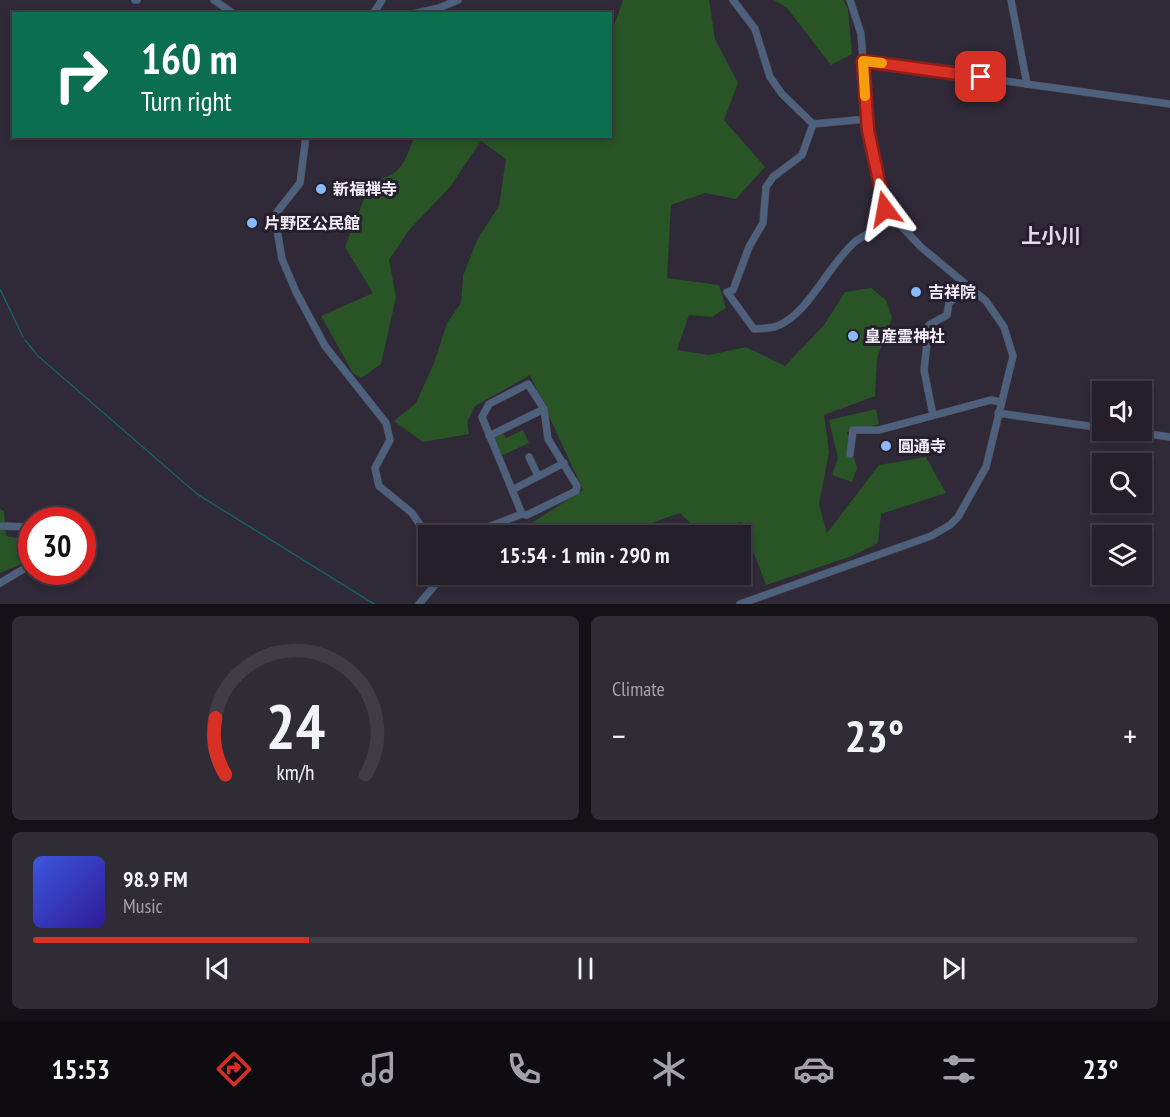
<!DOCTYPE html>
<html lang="en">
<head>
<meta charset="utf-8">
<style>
	body { margin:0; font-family:"PT Sans Narrow","Noto Sans JP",sans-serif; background:#302c36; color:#f1f3f6; height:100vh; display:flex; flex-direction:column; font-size:22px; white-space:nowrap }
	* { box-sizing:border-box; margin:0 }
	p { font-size:20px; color:#a3a2a8 }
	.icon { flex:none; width:33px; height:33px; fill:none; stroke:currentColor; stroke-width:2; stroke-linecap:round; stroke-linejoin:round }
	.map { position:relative; height:604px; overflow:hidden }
	.panel { display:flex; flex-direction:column; gap:12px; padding:12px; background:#141117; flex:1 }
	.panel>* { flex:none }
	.banner { position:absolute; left:12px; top:12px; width:600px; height:126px; border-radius:0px; box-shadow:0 3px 9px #0003,0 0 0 2px #413d47; background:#0b6e4f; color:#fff; overflow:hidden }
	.controls { position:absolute; left:1092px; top:381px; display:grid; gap:12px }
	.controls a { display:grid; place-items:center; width:60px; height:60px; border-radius:0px; background:#241f2a; box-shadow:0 3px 9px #0003,0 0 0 2px #413d47; font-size:30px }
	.speed { position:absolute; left:18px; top:507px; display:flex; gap:12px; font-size:30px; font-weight:700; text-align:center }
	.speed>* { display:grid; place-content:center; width:78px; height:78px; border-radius:50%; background:#241f2a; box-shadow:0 3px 9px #0003,0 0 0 2px #413d47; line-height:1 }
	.speed .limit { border:9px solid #d22; background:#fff; color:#111 }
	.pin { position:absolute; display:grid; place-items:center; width:51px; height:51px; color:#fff; margin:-26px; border-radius:12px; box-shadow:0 3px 9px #0006 }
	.me { position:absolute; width:66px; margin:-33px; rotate:347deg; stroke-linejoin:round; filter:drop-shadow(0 0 4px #0008) }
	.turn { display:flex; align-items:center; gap:21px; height:126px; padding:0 30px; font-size:27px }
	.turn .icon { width:78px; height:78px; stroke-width:2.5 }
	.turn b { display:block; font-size:42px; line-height:51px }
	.big { font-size:45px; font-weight:700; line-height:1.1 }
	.panel .widget { flex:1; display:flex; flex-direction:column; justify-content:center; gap:9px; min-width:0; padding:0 21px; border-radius:9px; background:#302c36 }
	.panel .dial { align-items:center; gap:0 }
	.dial svg { height:156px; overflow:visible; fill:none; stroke:#413d47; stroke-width:7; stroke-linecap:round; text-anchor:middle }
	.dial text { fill:#f1f3f6; stroke:none }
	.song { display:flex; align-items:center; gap:18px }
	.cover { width:72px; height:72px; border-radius:9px; background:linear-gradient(135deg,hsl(230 70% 55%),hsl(250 70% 35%)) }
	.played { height:6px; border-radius:3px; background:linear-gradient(90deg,#d93025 25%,#413d47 25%) }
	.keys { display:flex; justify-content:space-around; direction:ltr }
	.heat { display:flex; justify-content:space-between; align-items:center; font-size:33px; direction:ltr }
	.panel .tiles { flex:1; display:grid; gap:12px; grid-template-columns:1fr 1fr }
	.widget:last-child { grid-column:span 2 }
	.trip { position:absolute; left:418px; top:525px; width:333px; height:60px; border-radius:0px; background:#241f2a; box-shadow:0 3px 9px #0003,0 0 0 2px #413d47; font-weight:700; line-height:60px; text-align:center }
	.dock { display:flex; height:96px; justify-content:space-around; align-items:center; background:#0e0c11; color:#a3a2a8 }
	.dock .icon { width:42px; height:42px }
	.dock .selected { color:#d93025 }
	.dock b { font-size:27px; color:#f1f3f6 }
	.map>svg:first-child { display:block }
	.green { fill:#285426 }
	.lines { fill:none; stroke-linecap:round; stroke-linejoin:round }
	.stream { stroke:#186066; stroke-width:1.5 }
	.minor-casing { stroke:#4b4553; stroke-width:8 }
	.minor { stroke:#4d607c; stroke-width:7 }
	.route-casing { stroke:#8d1f18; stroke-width:15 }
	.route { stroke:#d93025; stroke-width:10 }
	.slow { stroke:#f59e0b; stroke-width:10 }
	.poi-dot { fill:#88bafc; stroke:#261f2e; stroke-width:2 }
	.labels { text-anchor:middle; stroke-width:6; stroke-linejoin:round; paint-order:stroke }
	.poi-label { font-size:16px; font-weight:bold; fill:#f3eff9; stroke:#261f2e; text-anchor:start }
	.quarter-label { font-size:20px; font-weight:bold; fill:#e2d9ed; stroke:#261f2e }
</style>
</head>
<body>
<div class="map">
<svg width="1170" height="604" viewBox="0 0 1170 604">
	<rect width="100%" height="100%" fill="#302938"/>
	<g class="green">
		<path d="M623,0H709L715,39L738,83L724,120L765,167L736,199L705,193L671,205L667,278L719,285L726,308L712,317L689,315L677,350L709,355L746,347L785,366L824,325L845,292L871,288L886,300L892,318L877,358L875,396L824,415L829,452L819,504L827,533L879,465L926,457L946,493L881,514L878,543L852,556L766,585L742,522L697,530L680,513L615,536L545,535L530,524L583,490L530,375L475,406L467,422L469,434L423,442L394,421L416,403L434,363L447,323L461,303L463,276L478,238L499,206L506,159L481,141L450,187L409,230L389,260L396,297L381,364L361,378L353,373L321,316L373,293L345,247L371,181C401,176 404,164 414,137L610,136L611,34Z"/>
		<polygon points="774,0 843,0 848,9 852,54 831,65 787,8"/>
		<polygon points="876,409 879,424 847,432 857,468 852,482 832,475 838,458 829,420"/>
		<polygon points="523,430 529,443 501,456 493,438 503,433 506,438"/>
		<polygon points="0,509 4,511 6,536 32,541 31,560 0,573"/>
	</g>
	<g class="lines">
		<g class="stream">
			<polyline points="0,289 23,337"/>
			<polyline points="25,340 38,356 197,494 374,604"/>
		</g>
		<defs>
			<g id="minor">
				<polyline points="135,0 137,0"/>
				<polyline points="214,0 234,14"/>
				<polyline points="733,0 755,29 770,77 782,94 813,124 867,119"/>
				<polyline points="1011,0 1027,84"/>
				<polyline points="354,14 357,14"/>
				<polyline points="373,14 382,0"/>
				<polyline points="413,14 439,8 458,0"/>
				<polyline points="863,61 1170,104"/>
				<path d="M813,124L802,155L773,177L766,187L763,223L749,247L733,290L727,292L754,329C761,328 770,329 777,326C808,315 830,262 856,241C867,233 882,227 893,221"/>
				<polyline points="306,136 300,183 277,212 276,224 282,259 296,292 325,346 386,423 390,440 375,468 379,486 412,513 429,538"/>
				<polyline points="998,413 1102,428"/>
				<polyline points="933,415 924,370 929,325 947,315 949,303 959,295 962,284"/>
				<polyline points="1121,430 1170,437"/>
				<polyline points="489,436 544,409"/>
				<polyline points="850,454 853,430 879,430 991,400 1001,402"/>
				<polyline points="529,457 538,476"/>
				<polyline points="512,490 564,463"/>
				<polyline points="0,526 32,527"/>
				<polyline points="465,536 522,514 527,515 576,491 577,486 548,439 544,409 528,384 489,404 482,417 522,514"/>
				<polyline points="0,583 32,564"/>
				<polyline points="419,604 435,585 438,574"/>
				<polyline points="740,604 931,536 950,525 958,517 986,467 1013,356 1004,327 986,301 921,247 885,209 868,130 861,34 850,0"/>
			</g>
		</defs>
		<use href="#minor" class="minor-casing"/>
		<use href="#minor" class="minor"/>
	</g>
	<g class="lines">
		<defs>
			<polyline id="route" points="885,209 868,130 863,61 981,77"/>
		</defs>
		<use href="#route" class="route-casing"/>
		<use href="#route" class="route"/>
		<polyline class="slow" points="865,96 863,61 882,63"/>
	</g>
	<g class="poi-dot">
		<circle cx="321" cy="189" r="6"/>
		<circle cx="252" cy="223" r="6"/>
		<circle cx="916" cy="292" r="6"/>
		<circle cx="853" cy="336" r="6"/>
		<circle cx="886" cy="446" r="6"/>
	</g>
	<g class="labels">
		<g class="poi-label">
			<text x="333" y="195">新福禅寺</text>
			<text x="264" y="229">片野区公民館</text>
			<text x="928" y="298">吉祥院</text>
			<text x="865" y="342">皇産霊神社</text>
			<text x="898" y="452">圓通寺</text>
		</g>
		<g class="quarter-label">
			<text x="1051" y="243">上小川</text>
		</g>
	</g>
</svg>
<div class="controls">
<a><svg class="icon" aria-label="sound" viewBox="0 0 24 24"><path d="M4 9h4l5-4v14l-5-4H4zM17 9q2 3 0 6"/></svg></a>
<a><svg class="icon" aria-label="search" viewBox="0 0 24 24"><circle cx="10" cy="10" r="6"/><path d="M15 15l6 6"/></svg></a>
<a><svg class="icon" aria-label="layers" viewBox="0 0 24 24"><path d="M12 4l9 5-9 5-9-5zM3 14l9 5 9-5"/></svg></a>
</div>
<div class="speed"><div class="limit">30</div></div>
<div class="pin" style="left:981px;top:77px;background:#d93025"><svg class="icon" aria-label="arrive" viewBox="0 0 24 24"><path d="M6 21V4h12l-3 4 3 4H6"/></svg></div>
<svg class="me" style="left:885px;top:209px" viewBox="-20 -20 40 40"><path d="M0-17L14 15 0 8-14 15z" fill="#d93025" stroke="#fff" stroke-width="4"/></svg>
<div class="trip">15:54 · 1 min · 290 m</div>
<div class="banner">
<div class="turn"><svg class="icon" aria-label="right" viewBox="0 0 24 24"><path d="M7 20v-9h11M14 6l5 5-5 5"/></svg><div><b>160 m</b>Turn right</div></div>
</div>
</div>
<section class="panel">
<div class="tiles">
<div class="widget dial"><svg viewBox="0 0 100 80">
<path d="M14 69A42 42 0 1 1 86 69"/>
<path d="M14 69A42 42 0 0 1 9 40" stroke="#d93025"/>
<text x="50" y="56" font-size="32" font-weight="700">24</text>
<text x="50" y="72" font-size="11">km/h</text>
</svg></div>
<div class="widget"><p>Climate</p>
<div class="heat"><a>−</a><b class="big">23°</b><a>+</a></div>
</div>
<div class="widget">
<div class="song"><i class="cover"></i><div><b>98.9 FM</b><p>Music</p></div></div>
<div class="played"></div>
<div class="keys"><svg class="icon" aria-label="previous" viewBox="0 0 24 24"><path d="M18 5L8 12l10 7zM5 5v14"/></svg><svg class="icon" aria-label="pause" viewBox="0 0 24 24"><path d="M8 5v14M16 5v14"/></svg><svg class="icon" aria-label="next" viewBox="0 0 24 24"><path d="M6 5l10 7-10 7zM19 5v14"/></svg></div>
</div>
</div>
</section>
<nav class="dock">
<b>15:53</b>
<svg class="icon selected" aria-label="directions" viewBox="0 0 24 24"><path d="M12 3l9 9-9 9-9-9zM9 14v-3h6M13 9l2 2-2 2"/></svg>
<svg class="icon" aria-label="music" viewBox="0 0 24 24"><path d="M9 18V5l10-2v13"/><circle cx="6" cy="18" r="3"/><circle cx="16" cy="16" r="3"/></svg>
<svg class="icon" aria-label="phone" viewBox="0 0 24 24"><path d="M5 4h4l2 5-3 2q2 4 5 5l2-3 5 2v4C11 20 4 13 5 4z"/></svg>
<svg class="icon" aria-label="climate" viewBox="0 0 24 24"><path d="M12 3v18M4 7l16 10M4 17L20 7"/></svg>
<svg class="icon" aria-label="car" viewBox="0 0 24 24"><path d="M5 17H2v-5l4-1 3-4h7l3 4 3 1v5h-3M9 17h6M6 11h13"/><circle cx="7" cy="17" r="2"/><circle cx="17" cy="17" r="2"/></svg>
<svg class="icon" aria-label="filters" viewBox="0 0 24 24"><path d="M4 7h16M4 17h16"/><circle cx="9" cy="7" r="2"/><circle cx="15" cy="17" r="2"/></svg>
<b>23°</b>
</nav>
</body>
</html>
